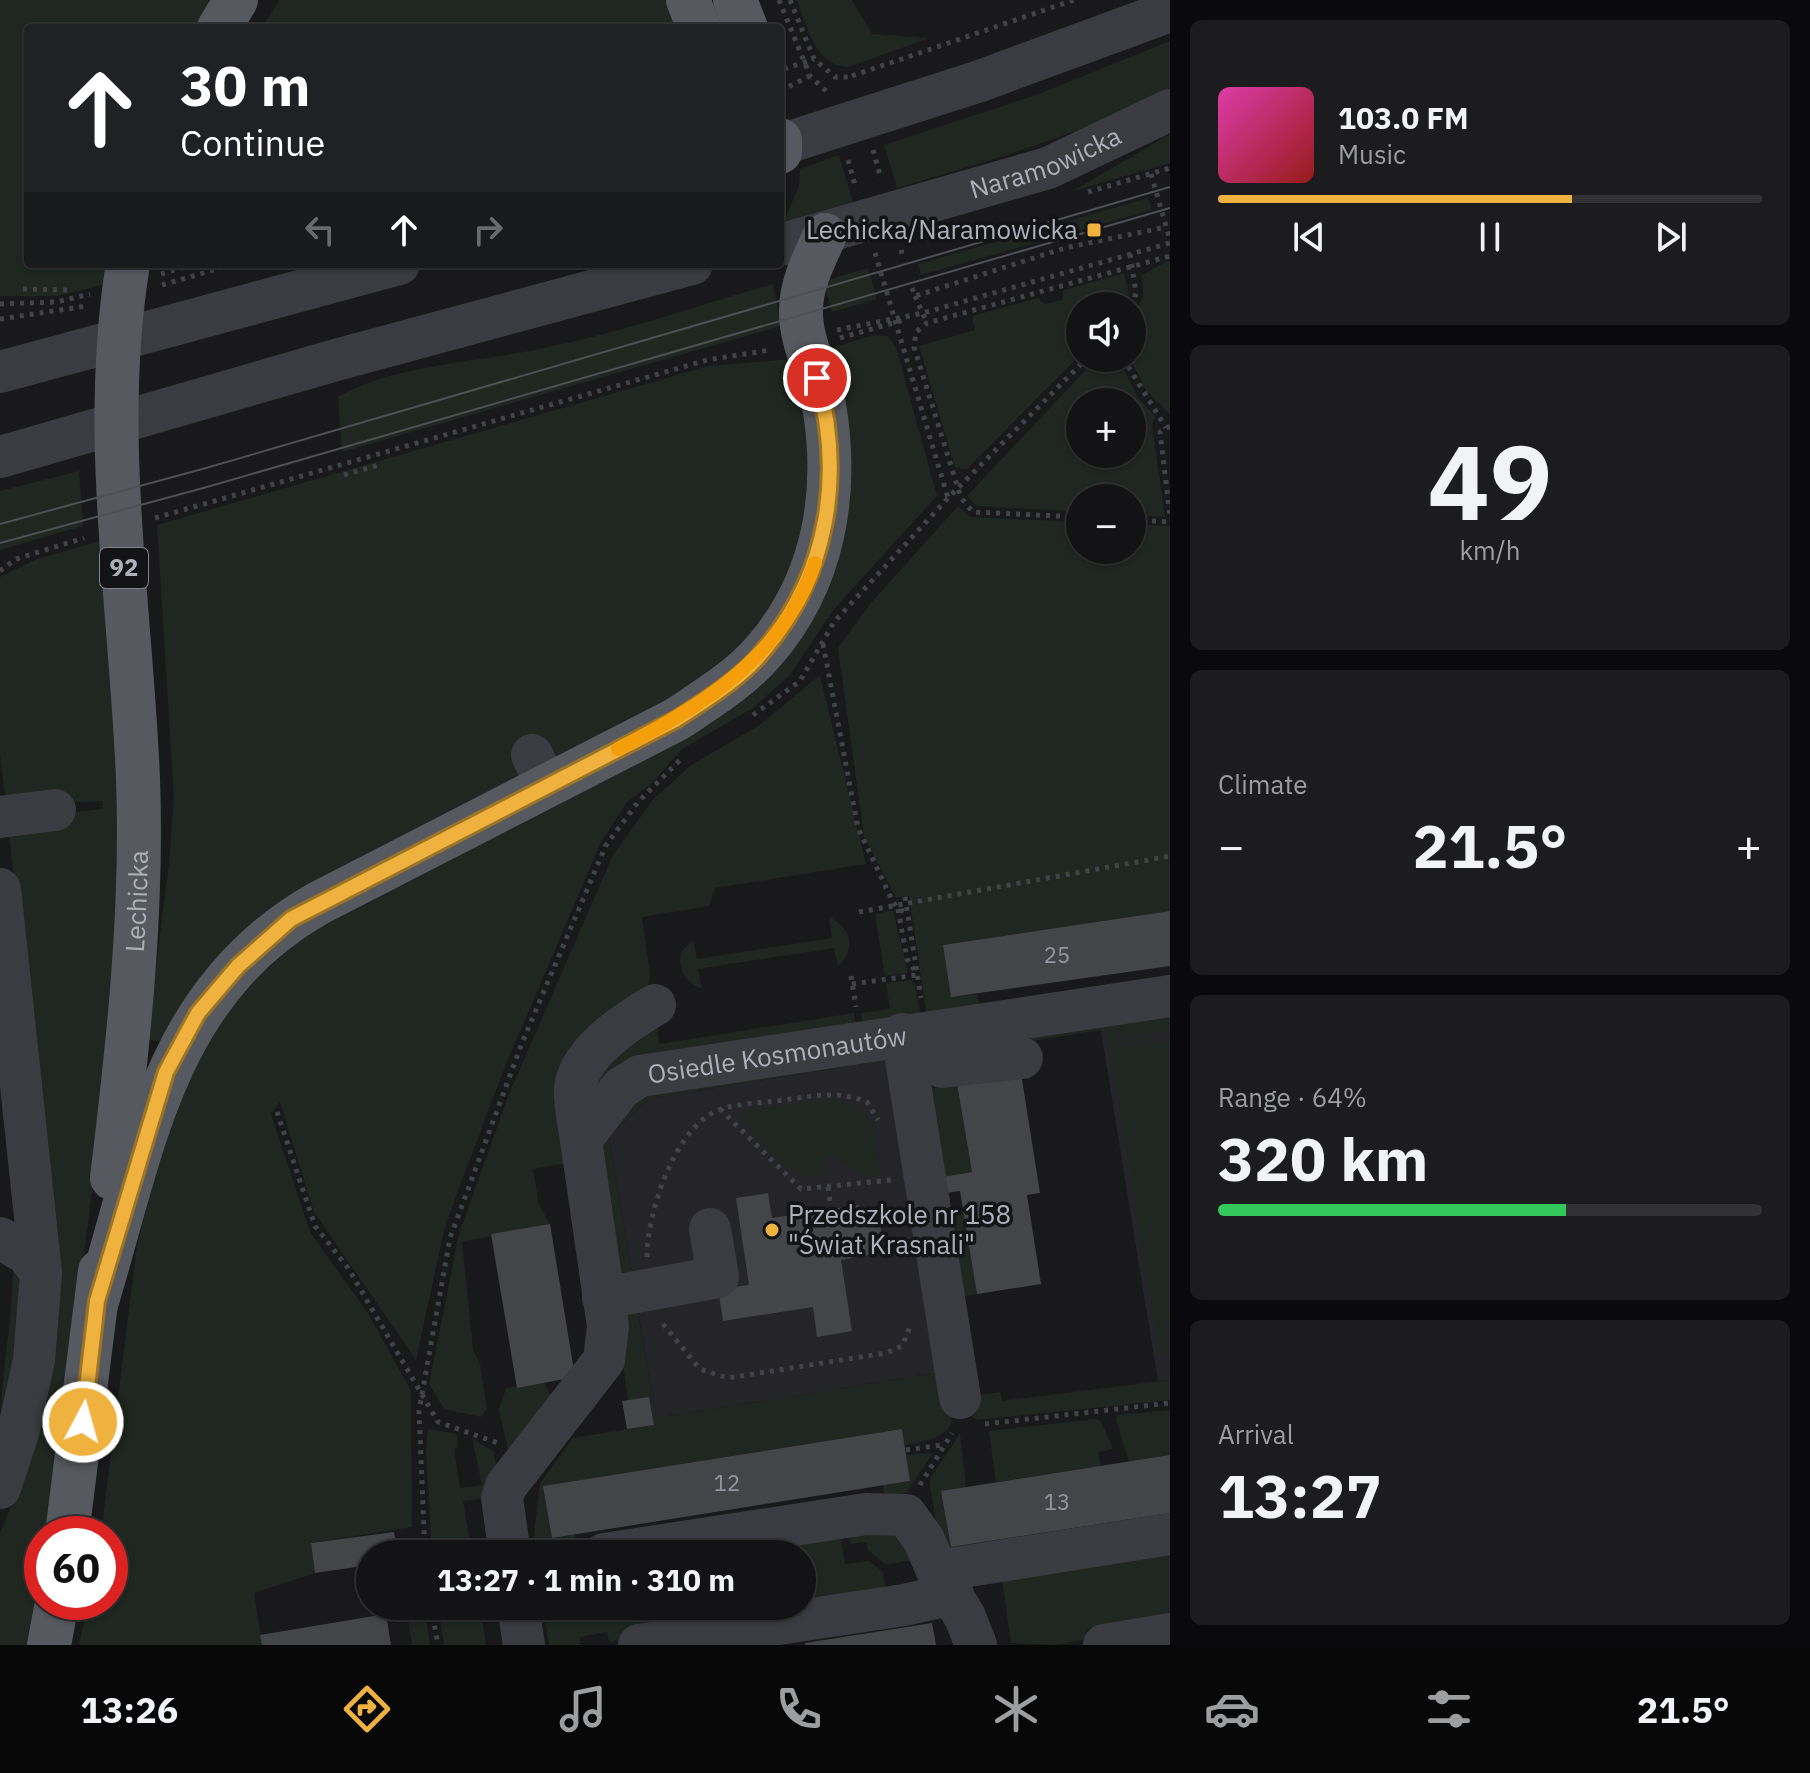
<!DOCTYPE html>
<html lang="en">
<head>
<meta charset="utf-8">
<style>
	body { margin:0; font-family:"IBM Plex Sans",sans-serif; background:#1c1c1e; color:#f1f3f6; height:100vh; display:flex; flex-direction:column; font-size:30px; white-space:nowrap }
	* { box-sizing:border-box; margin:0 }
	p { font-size:26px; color:#9d9ea0 }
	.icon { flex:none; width:44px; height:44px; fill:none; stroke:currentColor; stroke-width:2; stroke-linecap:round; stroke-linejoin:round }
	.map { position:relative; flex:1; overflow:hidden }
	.panel { display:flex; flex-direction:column; gap:20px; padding:20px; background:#0a0a0c; width:640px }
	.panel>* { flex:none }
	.hud { position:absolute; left:24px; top:24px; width:760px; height:244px; border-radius:8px; box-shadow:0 2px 6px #0004,0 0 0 2px #323234; background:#202124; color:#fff; overflow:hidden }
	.fabs { position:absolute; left:1066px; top:292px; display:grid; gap:16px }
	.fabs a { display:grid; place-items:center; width:80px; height:80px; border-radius:50%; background:#131315; box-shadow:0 2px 6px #0004,0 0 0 2px #323234; font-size:40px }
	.speed { position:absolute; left:24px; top:1516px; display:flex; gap:16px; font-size:40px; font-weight:700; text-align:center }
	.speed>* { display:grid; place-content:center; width:104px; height:104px; border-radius:50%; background:#131315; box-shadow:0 2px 6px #0004,0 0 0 2px #323234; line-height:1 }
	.speed .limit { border:12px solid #d22; background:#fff; color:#111 }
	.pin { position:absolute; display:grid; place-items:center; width:68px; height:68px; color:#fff; margin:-34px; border:4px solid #fff; border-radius:50%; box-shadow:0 2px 8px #0007 }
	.me { position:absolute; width:88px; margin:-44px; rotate:6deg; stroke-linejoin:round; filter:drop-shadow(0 0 6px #0008) }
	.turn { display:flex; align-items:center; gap:28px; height:168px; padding:0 24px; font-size:36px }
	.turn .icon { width:104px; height:104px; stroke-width:2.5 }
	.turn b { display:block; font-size:56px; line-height:68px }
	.lanes { display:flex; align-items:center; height:76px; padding:0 24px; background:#0003; justify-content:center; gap:40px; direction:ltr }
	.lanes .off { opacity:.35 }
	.big { font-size:60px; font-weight:800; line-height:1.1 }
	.panel .widget { flex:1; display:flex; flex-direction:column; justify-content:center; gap:12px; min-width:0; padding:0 28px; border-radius:12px; background:#1c1c1e }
	.panel .dial { align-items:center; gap:0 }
	.dial b { font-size:104px; line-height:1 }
	.song { display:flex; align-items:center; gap:24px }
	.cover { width:96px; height:96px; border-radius:12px; background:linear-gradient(135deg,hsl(320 70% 55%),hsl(0 70% 35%)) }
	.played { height:8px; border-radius:4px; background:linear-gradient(90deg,#efb23e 65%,#323234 65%) }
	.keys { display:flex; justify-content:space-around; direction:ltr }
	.heat { display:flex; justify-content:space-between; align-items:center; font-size:44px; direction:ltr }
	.charge { height:12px; border-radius:6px; background:linear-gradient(90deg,#34c759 64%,#323234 0) }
	.trip { position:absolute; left:356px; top:1540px; width:460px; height:80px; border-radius:40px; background:#131315; box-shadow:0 2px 6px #0004,0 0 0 2px #323234; font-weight:800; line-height:80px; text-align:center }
	.dock { display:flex; height:128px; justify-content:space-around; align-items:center; background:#080808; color:#9d9ea0 }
	.dock .icon { width:56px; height:56px }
	.dock .on { color:#efb23e }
	.dock b { font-size:36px; color:#f1f3f6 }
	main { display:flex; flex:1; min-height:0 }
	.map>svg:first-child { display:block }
	.built { fill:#252529 }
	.green { fill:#1f2720; fill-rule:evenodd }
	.building { fill:#444549 }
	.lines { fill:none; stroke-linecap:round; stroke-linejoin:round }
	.path { stroke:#414348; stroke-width:5; stroke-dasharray:4 6; stroke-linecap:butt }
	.minor { stroke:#3b3c41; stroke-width:42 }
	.major { stroke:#575960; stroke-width:44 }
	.tram { stroke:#4e5056; stroke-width:2 }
	.route-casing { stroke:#9b7428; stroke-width:20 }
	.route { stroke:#efb23e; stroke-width:14 }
	.slow { stroke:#f59e0b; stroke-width:14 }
	.poi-dot { fill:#efb23e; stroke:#141417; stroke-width:3 }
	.labels { text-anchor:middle; stroke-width:7; stroke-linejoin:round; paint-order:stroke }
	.number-label { font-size:22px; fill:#92969e }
	.shield { fill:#141417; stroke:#7e828a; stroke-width:2 }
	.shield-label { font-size:24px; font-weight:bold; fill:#acb1bb }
	.street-label { font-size:26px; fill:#acb1bb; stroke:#141417 }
	.poi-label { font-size:26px; fill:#acb1bb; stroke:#141417; text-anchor:end }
</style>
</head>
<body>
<main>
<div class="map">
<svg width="1170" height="1645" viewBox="0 0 1170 1645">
	<rect width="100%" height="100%" fill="#19191c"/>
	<g class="built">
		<polygon points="1170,1016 1170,1380 1158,1381 1100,1026"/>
		<polygon points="892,1059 941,1372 656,1418 609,1136 649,1099"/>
	</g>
	<g class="green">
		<polygon points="0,0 214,0 197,28 28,28 28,264 109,264 105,284 58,296 0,296"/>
		<polygon points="280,0 669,0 680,28 261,28"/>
		<path d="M797,0H852L872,34L930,38L848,67C814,65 808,27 797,0Z"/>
		<path d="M1170,41V89C1085,134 988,161 897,188L884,145L1036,95Z"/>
		<polygon points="1170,134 1170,163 1073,191"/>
		<polygon points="839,155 854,205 783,223 799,186 800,169"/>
		<polygon points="1148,198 1152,210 921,275 918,264"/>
		<polygon points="1170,260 1170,414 1146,391 1130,358 1132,317 1143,298 1142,275"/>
		<polygon points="868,268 877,299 832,312 823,281"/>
		<polygon points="1124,273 1129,294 1125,306 1080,306 1080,355 967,469 955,467 919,346 975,330 972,316 1038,298 1045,304 1062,300 1064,290"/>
		<path d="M773,284L781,326L342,452L338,397C392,365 477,362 539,349C618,334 696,306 773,284Z"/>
		<path d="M874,335L887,336L896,347L937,496L834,609L789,676L753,708L682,749L651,784L627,802L601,842L504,1069L445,1226L416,1360L314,1212L280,1102L271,1114L310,1232L368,1313L411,1391L412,1527L311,1543L315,1573L254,1593L262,1645H79L88,1602H110V1534H101L137,1246L169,1115L228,1005L296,942L817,610C865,510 854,452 828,349Z"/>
		<path d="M1097,358H1118L1138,398L1156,417L1152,424L1165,517L1132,515V498H1080V512L976,506L967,496ZM1080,402H1132V454H1080Z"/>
		<polygon points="792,359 810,428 808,525 772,612 711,676 529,775 178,1011 159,1042 147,1039 169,863 174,798 157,525 708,366"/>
		<polygon points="79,471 83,526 0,550 0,491"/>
		<polygon points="958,506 970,517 1080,522 1080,550 1132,550 1132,524 1170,526 1170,911 944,945 951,997 977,994 980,1008 927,1017 909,896 896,898 864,836 838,648 870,604"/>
		<path d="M103,540C111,652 123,767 119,879C111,1098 74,1317 46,1534H42V1565L26,1645H0V1533L27,1467L52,1186L8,828L55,815L103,809L102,801L6,805L0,755V577L37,559Z"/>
		<polygon points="820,675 866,864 715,888 709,906 642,917 650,974 648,988 582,1052 574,1162 533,1169 539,1205 550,1224 462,1242 473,1349 480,1364 487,1409 481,1417 444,1409 429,1384 459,1234 509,1094 613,855 652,801 691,765 760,725"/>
		<polygon points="893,910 908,973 885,976 875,914"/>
		<path d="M829,917C851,927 857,949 838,966L834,948L698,969L702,989C685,982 678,970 681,952L693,940L697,959L832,938Z"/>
		<polygon points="910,980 915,984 921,1018 864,1034 861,1013 890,1009 886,983"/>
		<polygon points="1170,1005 1170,1030 1119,1038 1121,1047 1170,1040 1170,1356 1160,1356 1107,1026 1101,1026 1101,1030 937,1056"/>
		<polygon points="854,1013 857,1035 585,1092 588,1077 657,1025 659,1044"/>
		<polygon points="892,1059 649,1099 609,1136 633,1281 620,1280 592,1156 632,1089"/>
		<polygon points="957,1084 972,1172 943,1177 927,1089"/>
		<path d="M829,1099C879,1106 874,1129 880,1172L874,1177L857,1172L838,1157H827L821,1176C790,1183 762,1140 741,1119L743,1111Z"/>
		<polygon points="964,1212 977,1294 955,1298 944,1215"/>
		<path d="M13,1264C36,1304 9,1391 0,1435C0,1378 13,1322 13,1264Z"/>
		<path d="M636,1301L656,1418L941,1372C957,1421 963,1436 905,1445L902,1429L544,1486L552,1537L575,1534L576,1551L532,1552L540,1483L573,1438L654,1425L649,1397L628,1400L617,1321Z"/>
		<polygon points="1170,1380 1170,1400 977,1420 969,1414 966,1397 1000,1392 1002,1401"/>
		<polygon points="544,1383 557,1405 508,1450 499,1410 506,1388"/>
		<polygon points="1170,1410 1170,1455 1129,1462 1116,1419 1118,1415"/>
		<polygon points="1096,1419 1101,1421 1113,1449 1098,1452 1101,1466 996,1482 989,1431"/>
		<polygon points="428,1429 457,1434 458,1447 454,1449 460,1488 482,1485 472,1438 494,1452 498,1482 486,1498 463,1501 472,1554 432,1554 426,1453"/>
		<polygon points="960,1434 966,1487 951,1547 970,1544 972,1557 941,1553 930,1486 931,1477"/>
		<polygon points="933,1453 907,1492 885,1502 883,1485 910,1481 906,1455"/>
		<polygon points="847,1526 894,1532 913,1560 886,1565 868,1550 866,1542 850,1544"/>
		<polygon points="839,1527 845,1564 869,1561 883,1572 887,1598 802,1606 802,1554 721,1554"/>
		<polygon points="1170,1542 1170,1626 1114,1625 1087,1630 1089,1639 1053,1645 1011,1643 1002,1579"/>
		<polygon points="406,1606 424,1606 430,1645 412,1645"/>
		<polygon points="438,1606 480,1606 486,1645 444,1645"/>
		<polygon points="543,1606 719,1606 719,1607 707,1609 710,1626 609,1642 607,1632 580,1637 580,1645 549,1645"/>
	</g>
	<g class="building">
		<polygon points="1170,911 1170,966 951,997 943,945"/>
		<polygon points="1021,1073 1040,1193 1027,1195 1041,1284 977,1294 960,1191 945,1193 943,1177 972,1172 957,1084"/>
		<polygon points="768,1193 772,1218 859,1205 862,1222 879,1220 885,1252 841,1260 852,1331 817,1337 813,1307 723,1321 718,1289 749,1285 736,1198"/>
		<polygon points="550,1224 575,1377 517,1388 491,1234"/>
		<polygon points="649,1397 654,1425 627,1429 622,1401"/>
		<polygon points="902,1429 910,1481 552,1538 543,1486"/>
		<polygon points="1170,1455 1170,1513 951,1547 941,1491"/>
		<polygon points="394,1532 398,1554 370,1554 370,1565 315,1573 311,1543"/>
		<polygon points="386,1614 391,1645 262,1645 260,1635"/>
		<polygon points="932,1623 936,1645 805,1645 805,1643"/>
	</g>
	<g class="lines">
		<g class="path">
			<polyline points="779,0 810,76 828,93"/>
			<polyline points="790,0 814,59 835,77 852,77"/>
			<polyline points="784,69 814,59"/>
			<polyline points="852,76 1074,0"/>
			<polyline points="780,91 810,76"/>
			<polyline points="873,150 881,179"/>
			<polyline points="848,160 856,189"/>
			<polyline points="1151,174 1170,240"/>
			<polyline points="1088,192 1170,168"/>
			<polyline points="901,250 903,258"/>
			<polyline points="875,253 948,498"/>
			<polyline points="1130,254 1136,293 1132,307"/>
			<polyline points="161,274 195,264"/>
			<polyline points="162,285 234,264"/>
			<polyline points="912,288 915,296 1065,248 1166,227"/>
			<polyline points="23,289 70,290"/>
			<polyline points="915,296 927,323"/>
			<polyline points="0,304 56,302 90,294"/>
			<polyline points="0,319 87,306"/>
			<polyline points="837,330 923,313 1170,243"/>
			<polyline points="840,338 907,319"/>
			<polyline points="1123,358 1166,428"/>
			<polyline points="1170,426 1160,432 1170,516"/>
			<polyline points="344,475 382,464"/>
			<polyline points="1080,517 973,512 961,498 914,347 916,332 927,323 1170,256"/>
			<polyline points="155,518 707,360 770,350"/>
			<polyline points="1132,520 1170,522"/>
			<polyline points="0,571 16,559 84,538"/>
			<polyline points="823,644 858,828 892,900 898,909 908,913"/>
			<polyline points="753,715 800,681 834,622 948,498 1087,358"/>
			<polyline points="905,897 921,998"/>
			<polyline points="898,909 907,959 917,974"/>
			<polyline points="859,912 1170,856"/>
			<polyline points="851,976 856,1007"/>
			<polyline points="852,984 917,975"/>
			<polyline points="720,1109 801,1189 891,1180"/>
			<polyline points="277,1112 315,1226 348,1268 438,1422 498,1443"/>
			<polyline points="828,1187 831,1209"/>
			<path d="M647,1257C647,1213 675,1125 721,1109C740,1103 763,1103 783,1100C813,1096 838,1090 867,1102L878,1120"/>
			<polyline points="663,1324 700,1369 728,1378 886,1353 902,1346 910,1327"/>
			<polyline points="985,1424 1170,1403"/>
			<polyline points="906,1450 942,1445"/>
			<polyline points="920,1485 952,1433"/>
			<polyline points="425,1554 419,1411 450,1238 522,1043 606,845 638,802 680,760"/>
			<polyline points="431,1606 438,1645"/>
		</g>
		<g class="minor">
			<polyline points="780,145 980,81 1170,11"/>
			<path id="s1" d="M780,245L1048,168L1170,110"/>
			<polyline points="0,372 399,264"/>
			<polyline points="0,457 336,360 692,264"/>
			<polyline points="532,755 547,786"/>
			<polyline points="0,817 55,810"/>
			<polyline points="0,889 41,1273 34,1360 18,1433 0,1488"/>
			<polyline points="902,1034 960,1398"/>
			<polyline points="906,1051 942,1067 1022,1058"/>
			<path d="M581,1140C579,1124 574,1106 575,1090C577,1054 626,1022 655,1005"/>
			<polyline points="0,1238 27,1254 41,1273"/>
			<polyline points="603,1298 718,1277 710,1229"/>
			<path id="s2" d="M510,1554L502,1498L506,1486L604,1360L608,1326L581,1140L621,1088L640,1076L1170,996"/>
			<polyline points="604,1554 866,1514 906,1515 924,1540 937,1571 965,1617 976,1645"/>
			<polyline points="937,1571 1170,1534"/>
			<polyline points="518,1606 524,1645"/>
			<polyline points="639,1645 904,1605 953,1594"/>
			<polyline points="1104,1645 1170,1634"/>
		</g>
		<g class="major">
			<polyline points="688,0 699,28"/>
			<polyline points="735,0 746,28"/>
			<polyline points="219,28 236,0"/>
			<polyline points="780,140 780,152"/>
			<path id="s3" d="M112,1178C128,1046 143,912 138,779C131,608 100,434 128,264"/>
			<path d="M97,1301C144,1146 164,992 317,904L677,719C707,699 740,679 764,651C824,582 839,493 824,405C819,374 800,342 801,310C801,284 814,259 825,235"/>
			<polyline points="67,1534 100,1271"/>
			<polyline points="49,1645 57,1602"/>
		</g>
		<g class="tram">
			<polyline points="0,524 206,468 1170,187"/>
			<polyline points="0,543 207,487 1170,208"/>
		</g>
	</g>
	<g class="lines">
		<defs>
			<path id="route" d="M83,1422L97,1301L166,1072L198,1013L238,966L291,919L677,719C707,699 741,679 764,650C829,573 844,474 817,378"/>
		</defs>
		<use href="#route" class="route-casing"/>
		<use href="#route" class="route"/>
		<path class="slow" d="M618,749C702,706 783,657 815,563"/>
	</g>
	<g class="poi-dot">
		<rect x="1086" y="222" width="16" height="16" rx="4"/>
		<circle cx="772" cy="1230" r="8"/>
	</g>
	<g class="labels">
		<g class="number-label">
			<text x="1057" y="963">25</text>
			<text x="727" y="1491">12</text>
			<text x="1057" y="1510">13</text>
		</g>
		<rect class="shield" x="100" y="548" width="48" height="40" rx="6"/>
		<g class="shield-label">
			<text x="124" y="576">92</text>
		</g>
		<g class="street-label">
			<text dy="9" stroke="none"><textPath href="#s1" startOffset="278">Naramowicka</textPath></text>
			<text dy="9" stroke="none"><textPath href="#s3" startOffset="278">Lechicka</textPath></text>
			<text dy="9" stroke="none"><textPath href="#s2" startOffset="678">Osiedle Kosmonautów</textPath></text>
		</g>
		<g class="poi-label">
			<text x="1078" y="239">Lechicka/Naramowicka</text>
			<text x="788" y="1224" text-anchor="start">Przedszkole nr 158<tspan x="788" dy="30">"Świat Krasnali"</tspan></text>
		</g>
	</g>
</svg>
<div class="fabs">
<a><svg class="icon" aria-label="sound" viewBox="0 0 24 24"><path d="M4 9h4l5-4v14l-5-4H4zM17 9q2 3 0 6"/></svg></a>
<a>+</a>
<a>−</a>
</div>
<div class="speed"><div class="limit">60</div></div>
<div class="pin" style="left:817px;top:378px;background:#d93025"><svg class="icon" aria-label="arrive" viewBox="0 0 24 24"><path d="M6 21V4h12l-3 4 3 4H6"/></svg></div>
<svg class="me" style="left:83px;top:1422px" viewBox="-20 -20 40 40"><circle r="17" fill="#efb23e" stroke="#fff" stroke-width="3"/><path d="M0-11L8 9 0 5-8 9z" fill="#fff"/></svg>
<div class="trip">13:27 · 1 min · 310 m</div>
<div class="hud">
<div class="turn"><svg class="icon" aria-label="ahead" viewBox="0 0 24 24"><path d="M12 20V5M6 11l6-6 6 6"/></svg><div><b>30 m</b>Continue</div></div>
<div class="lanes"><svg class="icon off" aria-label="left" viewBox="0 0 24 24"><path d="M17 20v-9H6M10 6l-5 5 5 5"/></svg><svg class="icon" aria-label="ahead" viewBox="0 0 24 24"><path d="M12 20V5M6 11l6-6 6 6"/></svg><svg class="icon off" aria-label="right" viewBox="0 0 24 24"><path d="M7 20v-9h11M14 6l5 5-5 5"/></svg></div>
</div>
</div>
<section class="panel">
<div class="widget">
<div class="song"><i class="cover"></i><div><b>103.0 FM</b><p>Music</p></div></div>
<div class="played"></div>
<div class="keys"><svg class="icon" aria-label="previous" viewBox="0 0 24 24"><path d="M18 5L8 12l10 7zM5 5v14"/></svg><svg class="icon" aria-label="pause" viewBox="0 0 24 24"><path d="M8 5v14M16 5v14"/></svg><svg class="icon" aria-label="next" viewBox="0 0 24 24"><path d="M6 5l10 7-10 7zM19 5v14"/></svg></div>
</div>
<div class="widget dial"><b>49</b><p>km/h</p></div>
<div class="widget"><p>Climate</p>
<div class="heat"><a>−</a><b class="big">21.5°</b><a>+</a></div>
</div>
<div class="widget"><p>Range · 64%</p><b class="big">320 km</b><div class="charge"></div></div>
<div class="widget"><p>Arrival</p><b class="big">13:27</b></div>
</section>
</main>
<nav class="dock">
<b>13:26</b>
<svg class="icon on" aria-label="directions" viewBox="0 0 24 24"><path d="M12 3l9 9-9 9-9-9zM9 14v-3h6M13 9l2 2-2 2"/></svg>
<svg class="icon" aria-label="music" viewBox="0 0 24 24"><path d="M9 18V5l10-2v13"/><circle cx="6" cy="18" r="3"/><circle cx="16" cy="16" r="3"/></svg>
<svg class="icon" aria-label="phone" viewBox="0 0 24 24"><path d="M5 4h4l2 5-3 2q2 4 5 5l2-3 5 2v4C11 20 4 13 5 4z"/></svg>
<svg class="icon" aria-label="climate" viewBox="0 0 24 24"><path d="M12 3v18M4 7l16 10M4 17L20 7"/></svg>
<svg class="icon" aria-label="car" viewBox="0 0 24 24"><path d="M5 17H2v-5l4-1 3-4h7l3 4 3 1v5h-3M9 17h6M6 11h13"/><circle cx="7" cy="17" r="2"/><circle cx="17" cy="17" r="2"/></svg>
<svg class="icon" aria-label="filters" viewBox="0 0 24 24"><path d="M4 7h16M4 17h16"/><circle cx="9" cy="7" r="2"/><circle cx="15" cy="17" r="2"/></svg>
<b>21.5°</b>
</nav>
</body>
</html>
